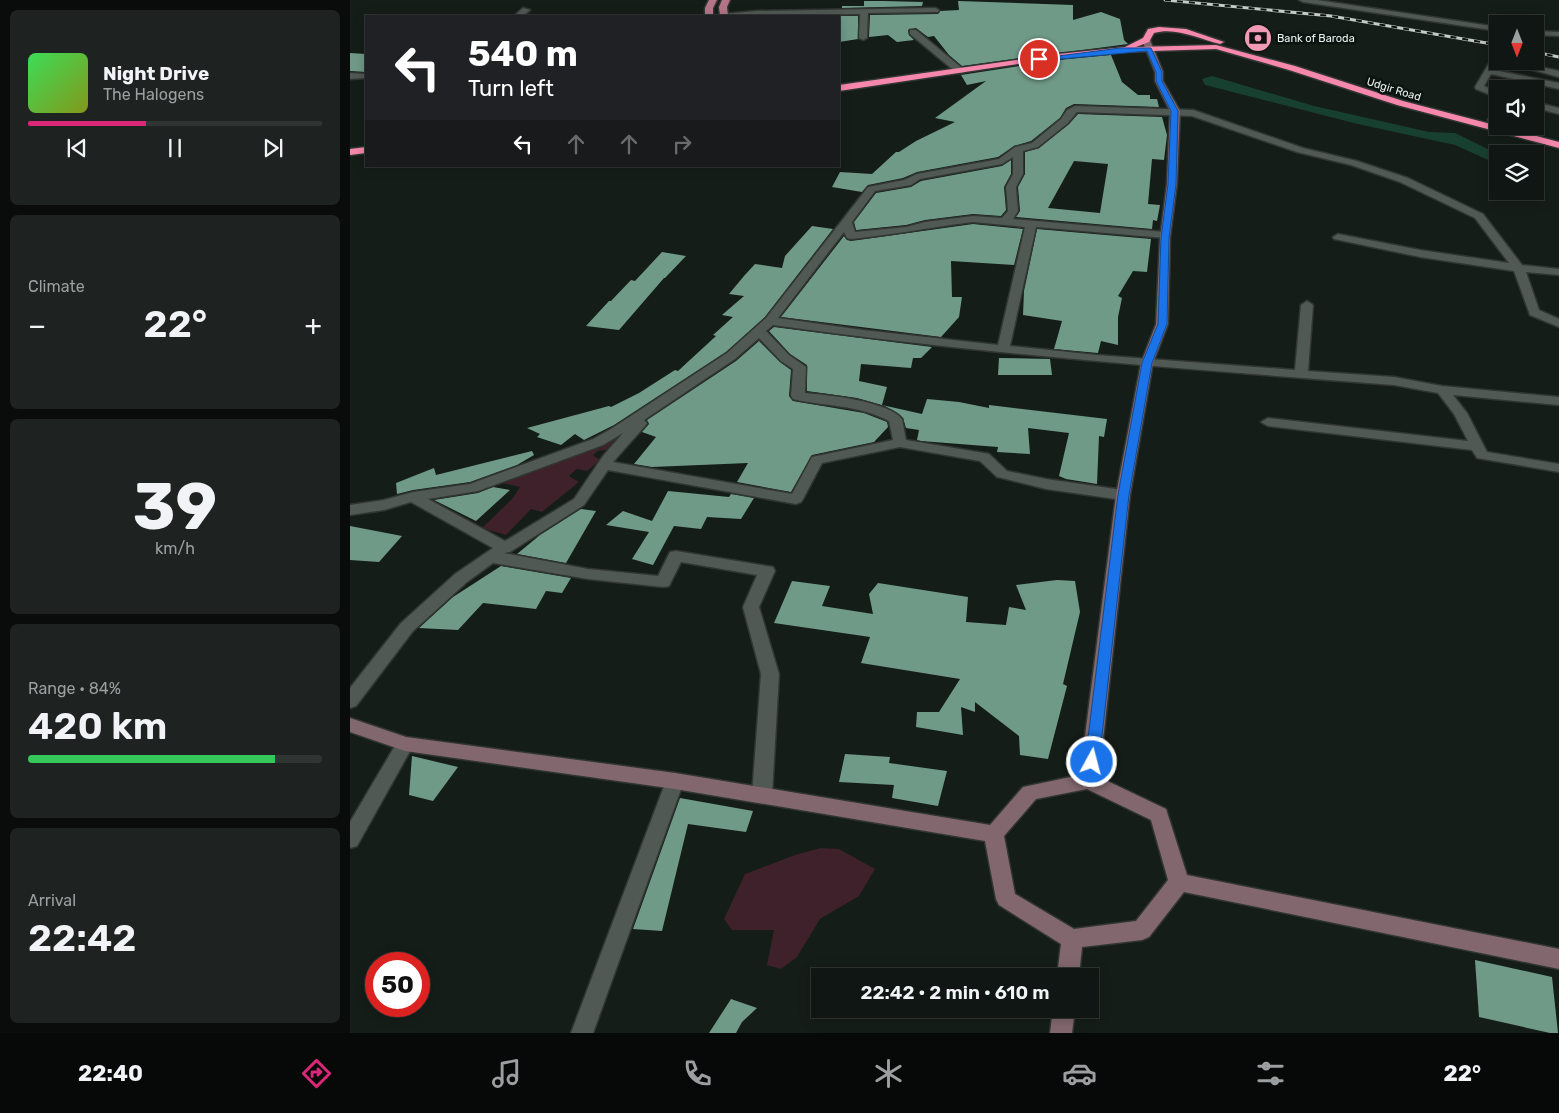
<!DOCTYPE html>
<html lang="en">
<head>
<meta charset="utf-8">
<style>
	body { margin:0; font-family:Rubik,sans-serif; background:#1e2321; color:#f1f3f6; height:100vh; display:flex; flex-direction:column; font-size:19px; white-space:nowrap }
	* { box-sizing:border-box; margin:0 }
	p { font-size:16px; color:#9c9fa0 }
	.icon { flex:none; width:28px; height:28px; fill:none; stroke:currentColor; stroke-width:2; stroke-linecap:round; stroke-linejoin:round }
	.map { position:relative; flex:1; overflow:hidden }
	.sheet { display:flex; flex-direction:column; gap:10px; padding:10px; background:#090c0a; width:350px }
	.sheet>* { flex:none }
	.top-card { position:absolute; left:15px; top:15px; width:475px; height:152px; border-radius:0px; box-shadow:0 2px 12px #0003,0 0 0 1px #303533; background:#202124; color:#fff; overflow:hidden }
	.needle { width:32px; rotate:180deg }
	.controls { position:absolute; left:1139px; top:15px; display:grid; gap:10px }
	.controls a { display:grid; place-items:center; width:55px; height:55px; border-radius:0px; background:#101613; box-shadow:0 2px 12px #0003,0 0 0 1px #303533; font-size:25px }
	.speed { position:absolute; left:15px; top:952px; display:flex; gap:10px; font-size:25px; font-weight:700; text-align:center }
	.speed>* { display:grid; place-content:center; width:65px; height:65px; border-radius:50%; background:#101613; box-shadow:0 2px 12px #0003,0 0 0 1px #303533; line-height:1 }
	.speed .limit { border:8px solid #d22; background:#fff; color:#111 }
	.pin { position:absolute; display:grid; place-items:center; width:42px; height:42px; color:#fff; margin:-21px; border:2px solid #fff; border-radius:50%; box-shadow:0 1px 5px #0007 }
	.me { position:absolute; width:55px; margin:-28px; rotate:7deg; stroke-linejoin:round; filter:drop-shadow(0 0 4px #0008) }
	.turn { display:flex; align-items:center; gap:18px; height:105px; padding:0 20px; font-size:22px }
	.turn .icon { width:65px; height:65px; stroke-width:2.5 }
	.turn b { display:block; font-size:35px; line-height:42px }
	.lanes { display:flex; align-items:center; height:48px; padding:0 20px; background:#0003; justify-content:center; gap:25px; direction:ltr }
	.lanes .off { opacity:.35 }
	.big { font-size:38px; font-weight:600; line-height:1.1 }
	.sheet .tile { flex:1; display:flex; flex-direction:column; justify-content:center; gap:8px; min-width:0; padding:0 18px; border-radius:8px; background:#1e2321 }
	.sheet .dial { align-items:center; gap:0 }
	.dial b { font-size:65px; line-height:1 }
	.song { display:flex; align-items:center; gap:15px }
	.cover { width:60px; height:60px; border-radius:8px; background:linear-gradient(135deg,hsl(130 70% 55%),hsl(70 70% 35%)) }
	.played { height:5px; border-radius:2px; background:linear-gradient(90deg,#db2777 40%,#303533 40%) }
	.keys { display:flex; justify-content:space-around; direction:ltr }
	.heat { display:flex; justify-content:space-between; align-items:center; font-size:28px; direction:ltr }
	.charge { height:8px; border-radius:4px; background:linear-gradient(90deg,#34c759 84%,#303533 0) }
	.trip { position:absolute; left:461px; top:968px; width:288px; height:50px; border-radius:0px; background:#101613; box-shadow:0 2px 12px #0003,0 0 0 1px #303533; font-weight:600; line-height:50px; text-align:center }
	.menu { display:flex; height:80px; justify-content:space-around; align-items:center; background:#060908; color:#9c9fa0 }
	.menu .icon { width:35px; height:35px }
	.menu .selected { color:#db2777 }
	.menu b { font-size:22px; color:#f1f3f6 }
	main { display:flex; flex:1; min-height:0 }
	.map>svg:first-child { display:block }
	.green { fill:#3e212a }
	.water { fill:#184031 }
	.building { fill:#709a88; fill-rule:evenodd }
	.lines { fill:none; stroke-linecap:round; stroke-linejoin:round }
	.street-casing { stroke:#313633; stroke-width:3 }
	.secondary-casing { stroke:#313633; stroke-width:3 }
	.primary-casing { stroke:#313633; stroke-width:3 }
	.highway-casing { stroke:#313633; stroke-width:3 }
	.street { fill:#505954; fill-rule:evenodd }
	.secondary { fill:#82676f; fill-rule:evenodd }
	.primary { fill:#b47589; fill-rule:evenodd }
	.highway { fill:#f687ad; fill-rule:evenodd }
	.rail-casing { stroke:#c5cbc8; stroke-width:3 }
	.rail { stroke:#0c1411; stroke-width:2; stroke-dasharray:6; stroke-linecap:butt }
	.route { fill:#1a73e8; stroke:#114b97 }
	.labels { text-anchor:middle; stroke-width:5; stroke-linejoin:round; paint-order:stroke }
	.far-poi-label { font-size:11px; fill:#eaf0ed; stroke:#0c1411; text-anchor:start }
	.far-street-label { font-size:11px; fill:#eaf0ed; stroke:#0c1411 }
</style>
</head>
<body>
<main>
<section class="sheet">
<div class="tile">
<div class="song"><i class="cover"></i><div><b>Night Drive</b><p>The Halogens</p></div></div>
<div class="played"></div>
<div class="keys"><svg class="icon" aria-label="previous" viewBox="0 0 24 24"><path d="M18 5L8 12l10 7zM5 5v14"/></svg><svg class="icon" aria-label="pause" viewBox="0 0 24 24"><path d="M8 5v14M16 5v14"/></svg><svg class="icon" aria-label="next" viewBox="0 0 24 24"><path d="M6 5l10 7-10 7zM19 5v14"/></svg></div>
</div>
<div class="tile"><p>Climate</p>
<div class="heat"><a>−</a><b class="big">22°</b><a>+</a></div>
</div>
<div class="tile dial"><b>39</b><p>km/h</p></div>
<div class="tile"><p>Range · 84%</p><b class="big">420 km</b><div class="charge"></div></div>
<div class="tile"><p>Arrival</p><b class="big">22:42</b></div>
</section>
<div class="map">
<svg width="1209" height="1033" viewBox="0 0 1209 1033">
	<rect width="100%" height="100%" fill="#151d19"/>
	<g class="green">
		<polygon points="276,431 256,450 248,451 243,455 250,460 237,471 227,469 219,476 229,482 192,512 181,509 156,535 132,528 162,499 170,487 152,483 250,446"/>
		<polygon points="471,848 489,849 525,869 509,896 470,919 447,957 431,969 417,965 424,930 382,930 374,919 395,874 448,854"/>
	</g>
	<polygon class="water" points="862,76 964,106 1079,132 1105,133 1148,154 1147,164 1105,145 1008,124 855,85 852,79"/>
	<g class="building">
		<polygon points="514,1 533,1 573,2 572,6 492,8 492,6 514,6"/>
		<polygon points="608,1 723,5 723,20 751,12 770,19 774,40 778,44 612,66 599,55 584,36 578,37 566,28 558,30 559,35 564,40 547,42 538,35 519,37 520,15 588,14 590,11 609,10"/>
		<polygon points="491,16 508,16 508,39 489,42"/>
		<polygon points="0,53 16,54 16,72 0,71"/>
		<polygon points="761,55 772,82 788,95 800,95 800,99 807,99 809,107 724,104 716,108 710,118 681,141 664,146 648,157 567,172 553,178 518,185 512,192 482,187 490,172 522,174 546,152 549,152 566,141 605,122 585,118 636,81 617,85 611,75 708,60"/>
		<path d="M728,114L812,117L817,135L814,160L802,159L798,204L810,205L807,221L803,220L802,229L666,217L670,211L668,187L675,174V152L689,148L719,124ZM724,161L758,164L750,213L698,208Z"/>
		<polygon points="661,160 661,174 654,187 656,210 651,216 623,214 575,220 556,225 506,230 504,222 526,193 561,187 571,181 652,166"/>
		<polygon points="623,224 673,229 664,265 601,261 602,297 612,297 609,317 591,337 431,317 494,236 497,240 501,241"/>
		<polygon points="462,226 483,229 415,317 376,352 264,425 234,440 225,434 211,445 187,437 190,434 177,428 259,406 261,407 289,393 325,370 328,371 366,336 363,335 383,317 372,315 394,296 379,294 394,276 405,264 432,268 435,256"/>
		<polygon points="687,229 801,239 797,272 783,271 768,296 772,298 768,317 768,345 751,341 748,353 704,349 712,321 673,315 674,291"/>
		<polygon points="312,252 336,256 315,278 314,278 269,330 236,326 259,301 261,301 281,280 285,281"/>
		<polygon points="424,327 582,347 571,358 563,358 561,368 511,364 509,381 537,387 532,405 572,414 577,399 609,402 639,408 639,405 757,419 754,437 749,436 747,484 716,479 709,476 719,433 678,428 680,454 647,452 648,447 571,441 567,440 569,430 556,428 553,418 535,406 507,398 457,391 457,365 440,354 419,331"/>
		<polygon points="409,341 430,362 441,370 439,396 443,401 514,413 537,422 538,427 524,442 462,455 441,492 387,482 398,463 302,467 284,464 306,437 292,432 299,424 297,420 386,361"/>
		<polygon points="649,358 700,359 702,375 648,375"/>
		<polygon points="182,451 184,455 167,465 120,482 63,490 47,494 46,483 84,468 86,475"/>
		<polygon points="143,487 160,490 126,521 84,500 128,493"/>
		<polygon points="318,491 379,497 381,494 404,498 391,519 357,517 351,529 324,526 303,565 282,559 299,532 256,525 273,511 302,521"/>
		<polygon points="231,509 246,511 216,563 167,554 190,535"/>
		<polygon points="0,526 52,536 29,562 0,560"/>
		<polygon points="151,566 221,578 212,593 196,591 186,609 133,603 108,630 69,628 103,597"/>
		<polygon points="707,580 725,581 730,612 713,684 717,686 698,759 670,755 669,736 625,702 625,712 611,707 613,735 566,727 567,712 589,712 610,679 511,663 520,637 424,623 442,581 480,586 472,606 523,614 519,594 528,583 618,597 616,622 656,625 659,607 676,610 666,585"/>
		<polygon points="495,754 540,757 539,763 597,771 588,806 542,798 544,785 489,782"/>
		<polygon points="62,756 108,767 83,801 59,795"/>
		<polygon points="330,798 403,811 396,832 338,824 312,931 283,929"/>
		<polygon points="1125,960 1202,977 1208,1033 1200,1033 1129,1017"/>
		<polygon points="381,999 407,1008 392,1022 386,1033 359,1033"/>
	</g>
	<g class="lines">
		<defs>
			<g id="street">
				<polygon points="949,0 967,0 1148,27 1148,31 953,2"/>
				<polygon points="173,8 180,10 173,16 164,16"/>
				<polygon points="585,8 589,10 588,12 518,13 517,38 513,40 509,38 510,14 370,16 374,14 406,11"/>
				<polygon points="560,30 566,30 613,69 613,73 607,73 560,34"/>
				<polygon points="1185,31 1209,32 1209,36 1185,35"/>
				<polygon points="1144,59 1148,62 1144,70 1209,83 1209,89 1141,74 1134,86 1148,92 1148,98 1126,89 1125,87 1141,60"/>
				<polygon points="1148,61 1164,61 1209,71 1209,77"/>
				<polygon points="0,73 16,74 16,78 0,79"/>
				<polygon points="1185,102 1209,108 1209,114 1185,108"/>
				<path d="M725,106L843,110L953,148L1007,161L1058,178L1133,214L1172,265L1209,269V275L1176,272L1189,310L1209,319V327L1180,315L1164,271L1070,257L984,239L983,237L988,234L1070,250L1159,263L1125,218L1050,182L1001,165L947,152L842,116L727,112L718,123L688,147L673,151V174L666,187L668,211L663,219L815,232L820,235L815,238L686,227L660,346L747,355L945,370L951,305L957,301L963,305L958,371L1044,377L1092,386L1209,397V405L1103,395L1117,413L1137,452L1209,464V472L1127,458L1122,450L918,426L911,422L918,418L1118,441L1104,414L1088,393L1044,385C836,369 629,354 423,325L416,331L439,355L456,367L455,393C477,395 538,401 552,419L556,440L634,453L639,454L657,471L696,479L773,490L778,492L780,495L778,498L773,500L696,489L652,478L647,477L630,461L550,447L472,463L453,499L451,502L446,504L258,470L234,505L160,552L154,553L238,569L308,576L320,552L326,551L423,567L425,571L409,607L429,674L422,795L419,801L412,803L405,801L402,795L411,674L393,607L407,575L331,562L319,586L313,587L238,579L143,563L117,582L63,631L6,706L0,708V688L51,623L105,574L143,548L61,502L34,510L0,515V505L34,500L63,492L120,484L243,439L261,429L377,353L416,318L518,187L554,180L567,174L649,159L665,147L682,143L711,119L717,110ZM663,157V174L656,187L658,211L652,218L623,216L575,222L556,227L505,232L502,222L525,191L561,185L570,179L652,164ZM623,222L675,227L648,345L513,330L428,318L494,232L497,238L501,239C542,235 582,227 623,222ZM409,338L431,361L443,369L441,396L443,399C477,407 506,404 539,421L543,440L462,457L442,494L263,462L295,426L297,423L294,420L385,359ZM273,433L253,456L224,499L155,541L78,499L128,491L253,445Z"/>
				<polygon points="1148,114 1148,121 1138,123 1138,119"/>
				<polygon points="55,737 61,739 64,744 7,846 0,848 0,822 49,739"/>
				<polygon points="325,773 332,776 334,781 243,1033 221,1033 316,781 318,776"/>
			</g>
			<g id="secondary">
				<path d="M793,38L800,40L813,72V81L830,111L827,183L820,238L818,324L803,363L780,495L749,777L816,809L837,875L1209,949V969L834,892L799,937L792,940L732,947L729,976H707L711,944L649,905L646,899L635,841L325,789L55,751L0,732V718L56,737L325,773L640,825L673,787L730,775L766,495L791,363L806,324L810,238L817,183L820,111L805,81V72L792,40ZM737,789L801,820L818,880L786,921L724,929L665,894L654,836L686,799Z"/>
				<polygon points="703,1009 725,1009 722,1033 700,1033"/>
			</g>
			<g id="primary">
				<polygon points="359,0 367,0 363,8 363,16 355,16 355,8"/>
				<polygon points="372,0 380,0 377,7 378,16 370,16 369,7"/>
			</g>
			<g id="highway">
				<path d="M809,27L836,29L874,42L870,44C848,39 827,27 804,33L799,42L786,47L866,45L945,66L1053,101L1209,142V148L1047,105L939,70L866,49L770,52L708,58L489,91V85L708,54L775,47L793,38L798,29Z"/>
				<polygon points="16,147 16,153 0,155 0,149"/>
			</g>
		</defs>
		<use href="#street" class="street-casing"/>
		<use href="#secondary" class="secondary-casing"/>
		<use href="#primary" class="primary-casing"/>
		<use href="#highway" class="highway-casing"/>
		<use href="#street" class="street"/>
		<use href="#secondary" class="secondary"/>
		<use href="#primary" class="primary"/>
		<use href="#highway" class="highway"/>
		<defs>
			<g id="rail">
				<polyline points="815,0 981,16 1148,45"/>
				<polyline points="1185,52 1209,57"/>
			</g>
		</defs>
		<use href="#rail" class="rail-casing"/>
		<use href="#rail" class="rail"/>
	</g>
	<polygon class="route" points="770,48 801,48 812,72 812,81 828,111 826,184 819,238 817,324 802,363 779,495 749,762 747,766 742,767 737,766 735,762 768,495 792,363 808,324 811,238 818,184 821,111 806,81 806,72 797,51 689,61 685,59"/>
	<defs>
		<symbol id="bank-disc" viewBox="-11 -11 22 22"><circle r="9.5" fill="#f09ab6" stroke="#0c1411"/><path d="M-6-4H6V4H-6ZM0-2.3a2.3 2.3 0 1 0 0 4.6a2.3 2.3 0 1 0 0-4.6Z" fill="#111"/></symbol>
	</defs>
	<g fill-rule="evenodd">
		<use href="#bank-disc" x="892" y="22" width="32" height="32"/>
	</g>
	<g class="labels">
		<g class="far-poi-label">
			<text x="927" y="42">Bank of Baroda</text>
		</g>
		<g class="far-street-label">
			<text transform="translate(1044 89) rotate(17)" y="4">Udgir Road</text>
		</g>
	</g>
</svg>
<div class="controls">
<a><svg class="needle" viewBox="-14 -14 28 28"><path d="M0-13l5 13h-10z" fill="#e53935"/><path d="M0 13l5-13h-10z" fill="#9c9fa0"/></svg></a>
<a><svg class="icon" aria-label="sound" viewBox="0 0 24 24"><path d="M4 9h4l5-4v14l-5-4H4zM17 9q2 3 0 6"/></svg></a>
<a><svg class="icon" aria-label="layers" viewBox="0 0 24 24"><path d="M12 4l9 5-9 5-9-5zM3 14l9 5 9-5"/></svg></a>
</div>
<div class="speed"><div class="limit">50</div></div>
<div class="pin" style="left:689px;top:59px;background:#d93025"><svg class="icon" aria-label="arrive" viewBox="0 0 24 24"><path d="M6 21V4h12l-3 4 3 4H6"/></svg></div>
<svg class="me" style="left:742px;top:762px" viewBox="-20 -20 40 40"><circle r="17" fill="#1a73e8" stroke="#fff" stroke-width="3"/><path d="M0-11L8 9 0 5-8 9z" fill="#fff"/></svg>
<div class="trip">22:42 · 2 min · 610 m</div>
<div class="top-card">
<div class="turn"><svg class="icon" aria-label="left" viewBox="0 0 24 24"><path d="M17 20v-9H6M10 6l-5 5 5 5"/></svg><div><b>540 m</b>Turn left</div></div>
<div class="lanes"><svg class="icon" aria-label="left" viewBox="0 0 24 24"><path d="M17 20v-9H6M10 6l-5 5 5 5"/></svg><svg class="icon off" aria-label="ahead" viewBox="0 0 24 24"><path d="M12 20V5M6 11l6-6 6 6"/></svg><svg class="icon off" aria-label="ahead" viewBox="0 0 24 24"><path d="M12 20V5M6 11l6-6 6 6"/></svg><svg class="icon off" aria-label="right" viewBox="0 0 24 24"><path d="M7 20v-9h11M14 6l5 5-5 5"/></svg></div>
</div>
</div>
</main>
<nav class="menu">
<b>22:40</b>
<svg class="icon selected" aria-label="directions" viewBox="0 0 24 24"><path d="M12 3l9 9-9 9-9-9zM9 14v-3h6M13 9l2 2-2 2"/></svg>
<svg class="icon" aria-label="music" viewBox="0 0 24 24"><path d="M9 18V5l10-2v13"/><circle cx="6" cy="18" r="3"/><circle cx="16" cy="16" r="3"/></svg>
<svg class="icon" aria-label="phone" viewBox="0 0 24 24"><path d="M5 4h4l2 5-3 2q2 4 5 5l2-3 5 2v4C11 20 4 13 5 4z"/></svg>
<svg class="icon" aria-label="climate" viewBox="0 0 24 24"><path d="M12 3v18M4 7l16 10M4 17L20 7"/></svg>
<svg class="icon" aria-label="car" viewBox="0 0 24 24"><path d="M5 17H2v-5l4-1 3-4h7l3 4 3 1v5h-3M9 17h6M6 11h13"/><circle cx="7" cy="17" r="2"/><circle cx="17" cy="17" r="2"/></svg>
<svg class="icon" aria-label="filters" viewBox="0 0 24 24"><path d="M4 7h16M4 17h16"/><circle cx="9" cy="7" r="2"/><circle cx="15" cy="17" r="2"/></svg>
<b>22°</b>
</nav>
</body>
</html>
